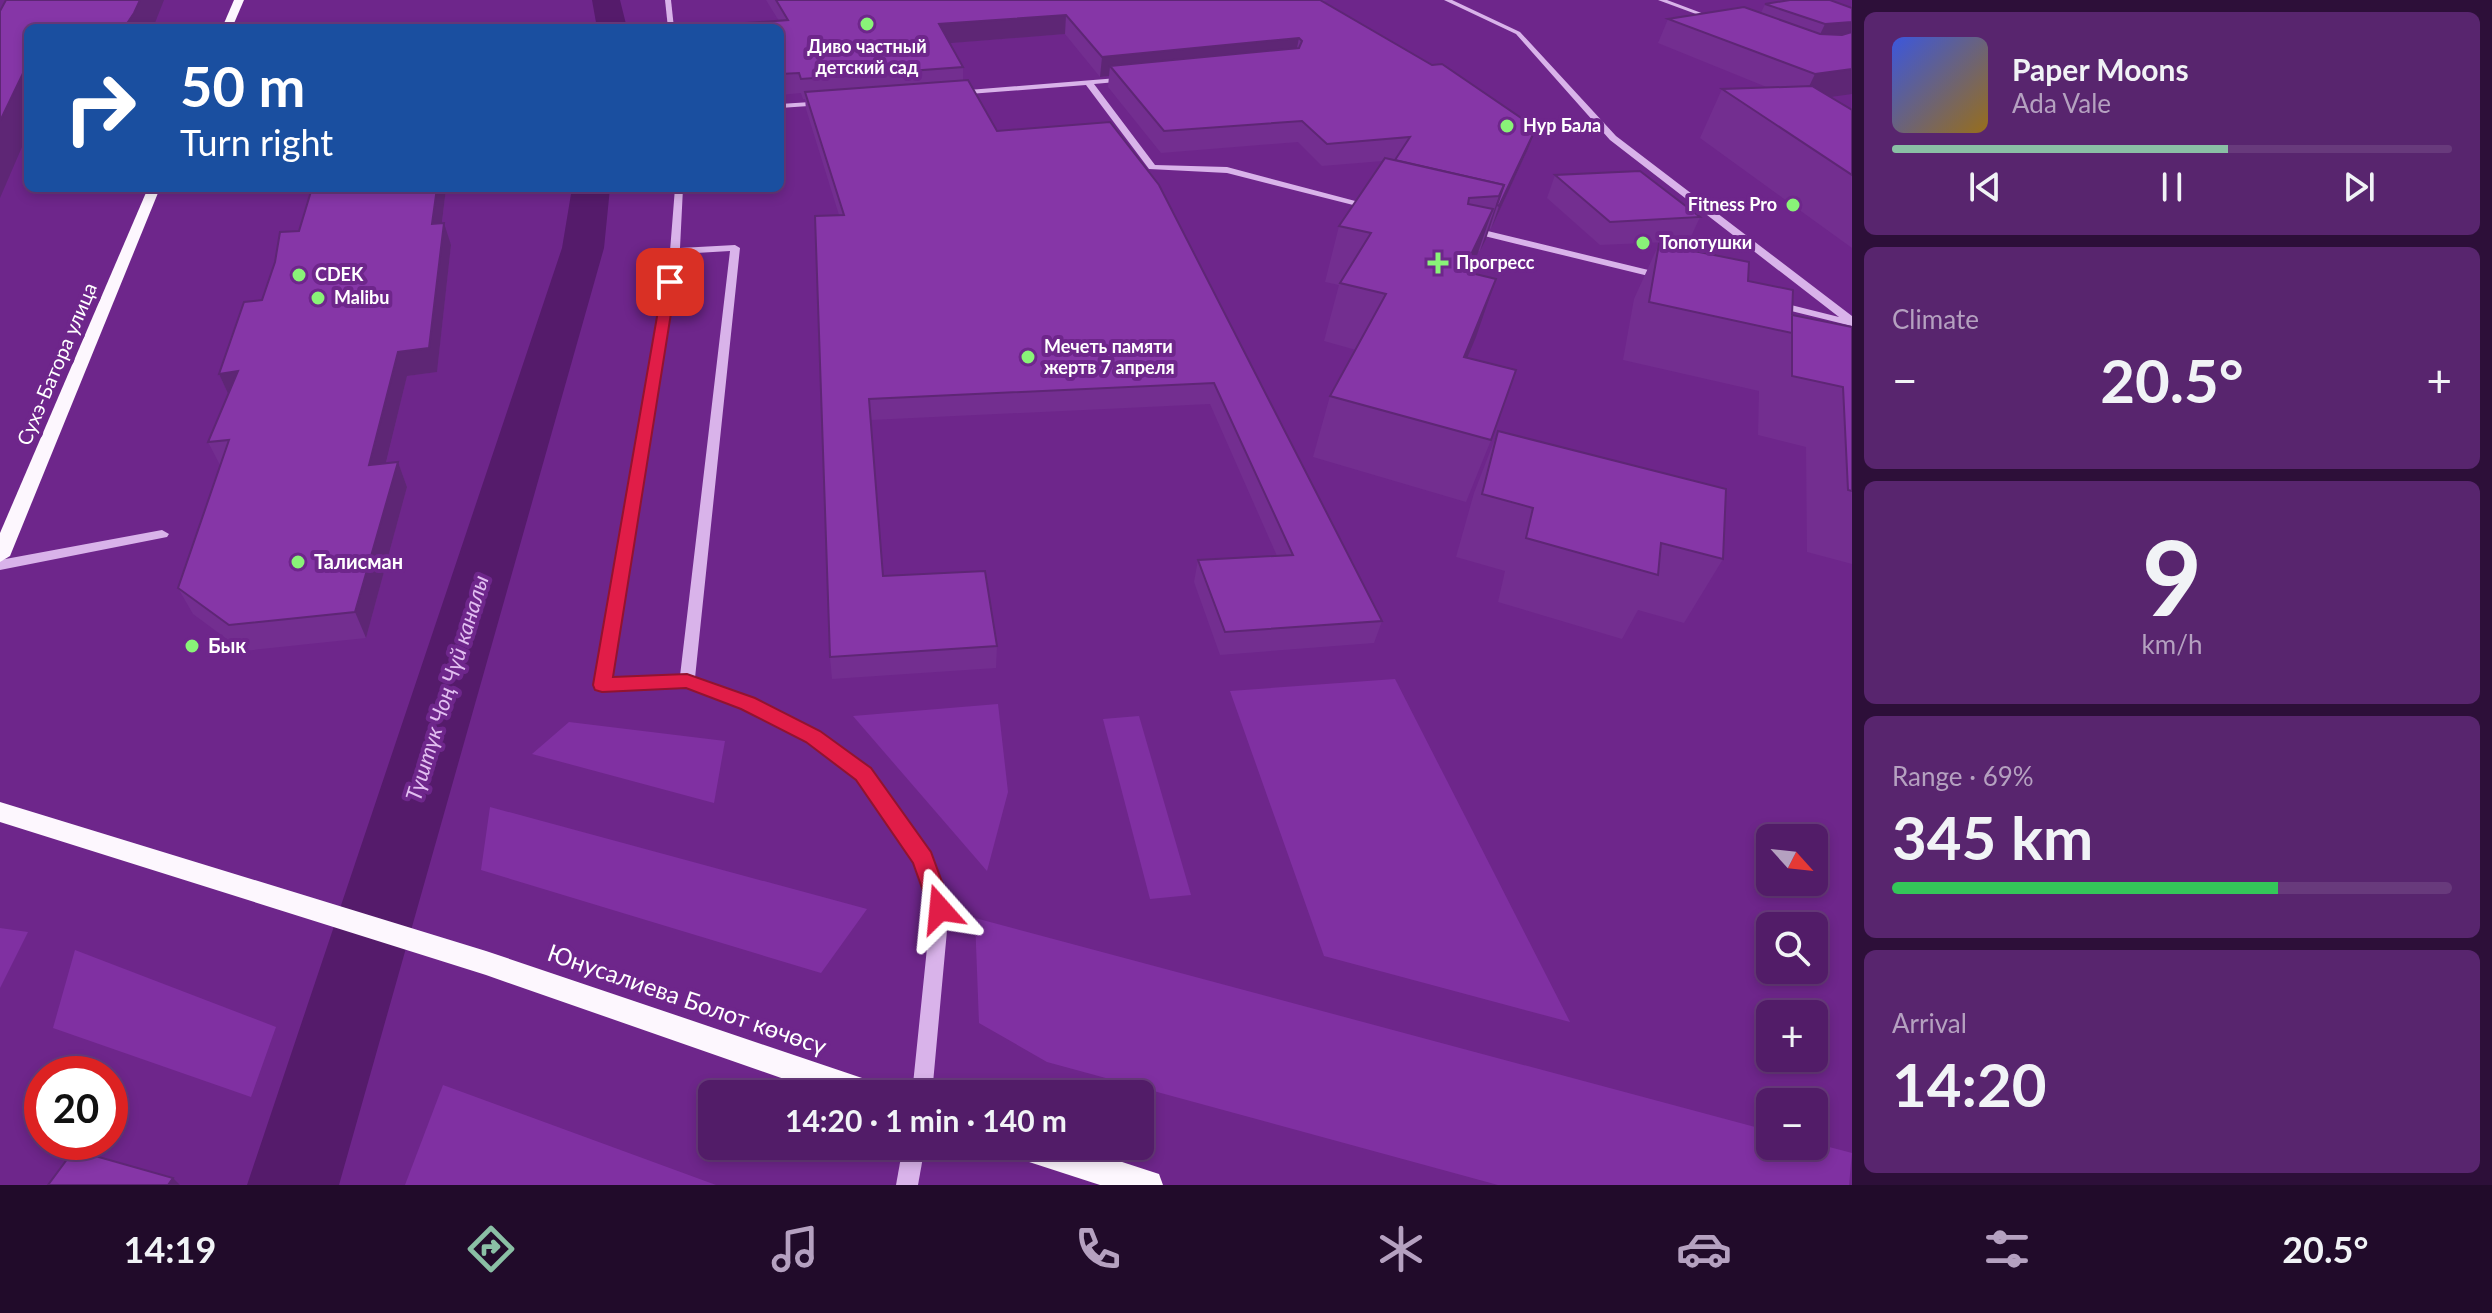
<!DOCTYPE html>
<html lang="en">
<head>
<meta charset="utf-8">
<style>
	body { margin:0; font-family:Lato,sans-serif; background:#58256e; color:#f1f3f6; height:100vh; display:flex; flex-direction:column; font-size:30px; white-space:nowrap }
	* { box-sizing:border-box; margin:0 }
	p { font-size:26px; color:#b5a1c0 }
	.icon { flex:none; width:44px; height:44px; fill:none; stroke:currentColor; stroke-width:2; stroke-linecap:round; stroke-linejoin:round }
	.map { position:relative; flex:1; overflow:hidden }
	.sheet { display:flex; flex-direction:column; gap:12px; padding:12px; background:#2d0f39; width:640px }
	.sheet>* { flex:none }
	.top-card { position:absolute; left:24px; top:24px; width:760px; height:168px; border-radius:12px; box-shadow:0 4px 12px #0003,0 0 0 2px #683a7c; background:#1a4fa0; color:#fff; overflow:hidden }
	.needle { width:52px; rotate:117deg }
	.controls { position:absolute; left:1756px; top:824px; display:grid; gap:16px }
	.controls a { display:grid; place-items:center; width:72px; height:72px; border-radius:12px; background:#521c68; box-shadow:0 4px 12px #0003,0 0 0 2px #683a7c; font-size:40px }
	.speed { position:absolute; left:24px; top:1056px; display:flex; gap:16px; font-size:40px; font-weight:700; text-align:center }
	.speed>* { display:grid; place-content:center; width:104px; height:104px; border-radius:50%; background:#521c68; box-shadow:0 4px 12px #0003,0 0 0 2px #683a7c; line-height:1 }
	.speed .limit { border:12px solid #d22; background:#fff; color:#111 }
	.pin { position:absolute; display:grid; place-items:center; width:68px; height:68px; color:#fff; margin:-34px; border-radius:16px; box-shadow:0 4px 12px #0006 }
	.me { position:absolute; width:88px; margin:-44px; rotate:342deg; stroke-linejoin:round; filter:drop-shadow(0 0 6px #0008) }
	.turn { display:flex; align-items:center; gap:28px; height:168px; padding:0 24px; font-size:36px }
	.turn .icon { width:104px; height:104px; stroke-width:2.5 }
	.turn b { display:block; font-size:56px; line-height:68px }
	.big { font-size:60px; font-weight:700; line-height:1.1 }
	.sheet .tile { flex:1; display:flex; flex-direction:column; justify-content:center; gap:12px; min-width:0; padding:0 28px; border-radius:12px; background:#58256e }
	.sheet .dial { align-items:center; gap:0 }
	.dial b { font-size:104px; line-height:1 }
	.song { display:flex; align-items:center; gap:24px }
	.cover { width:96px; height:96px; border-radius:12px; background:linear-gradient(135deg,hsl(230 70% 55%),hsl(40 70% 35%)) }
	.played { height:8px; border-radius:4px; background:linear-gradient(90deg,#8abfa5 60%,#683a7c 60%) }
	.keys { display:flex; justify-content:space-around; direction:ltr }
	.heat { display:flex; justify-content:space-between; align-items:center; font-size:44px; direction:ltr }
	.charge { height:12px; border-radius:6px; background:linear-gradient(90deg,#34c759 69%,#683a7c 0) }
	.trip { position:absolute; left:698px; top:1080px; width:456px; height:80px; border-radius:12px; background:#521c68; box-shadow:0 4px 12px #0003,0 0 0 2px #683a7c; font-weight:700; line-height:80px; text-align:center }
	.menu { display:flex; height:128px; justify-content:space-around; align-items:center; background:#210b2a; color:#b5a1c0 }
	.menu .icon { width:56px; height:56px }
	.menu .selected { color:#8abfa5 }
	.menu b { font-size:36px; color:#f1f3f6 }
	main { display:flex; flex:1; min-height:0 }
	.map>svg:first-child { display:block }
	.green { fill:#8030a2 }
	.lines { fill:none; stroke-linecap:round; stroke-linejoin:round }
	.canal { fill:#551b6b; fill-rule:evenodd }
	.minor { fill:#d9b3ea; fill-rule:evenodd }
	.major { fill:#fdf7fe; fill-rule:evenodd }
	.wall { fill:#732e90 }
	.shaded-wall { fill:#5e2675 }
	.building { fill:#8636a7; stroke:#5e2675; stroke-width:2 }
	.route { fill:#e11d48; stroke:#92132f; stroke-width:2 }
	.poi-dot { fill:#89f378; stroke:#6e268b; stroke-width:3 }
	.labels { text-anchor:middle; stroke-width:8; stroke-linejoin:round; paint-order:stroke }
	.far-poi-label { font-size:18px; font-weight:bold; fill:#fff; stroke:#6e268b; text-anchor:start }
	.street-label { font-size:20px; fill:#fff; stroke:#6e268b }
	.poi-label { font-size:20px; font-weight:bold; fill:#fff; stroke:#6e268b; text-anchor:start }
	.water-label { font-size:22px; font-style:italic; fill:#e2bff1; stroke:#6e268b }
	.near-street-label { font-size:24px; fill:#fff; stroke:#6e268b }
</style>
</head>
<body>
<main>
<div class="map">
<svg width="1852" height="1185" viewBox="0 0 1852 1185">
	<rect width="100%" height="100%" fill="#6e268b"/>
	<g class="green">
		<polygon points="1395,679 1570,1022 1324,956 1230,691"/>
		<polygon points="998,704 1008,792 987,871 853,716"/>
		<polygon points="1139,716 1191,895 1150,899 1103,719"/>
		<polygon points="569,722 725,741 714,803 532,754"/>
		<polygon points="490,807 867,909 821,973 481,870"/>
		<polygon points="975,918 1770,1131 1770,1146 1814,1146 1814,1143 1852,1153 1849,1185 1498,1185 1047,1062 979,1023"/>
		<polygon points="0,928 28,932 0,988"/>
		<polygon points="75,950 276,1027 251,1097 53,1028"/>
		<polygon points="443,1085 716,1185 405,1185"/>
	</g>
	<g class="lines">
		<g class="canal">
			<polygon points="592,0 620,0 627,28 597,28"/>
			<polygon points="572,188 610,188 604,248 339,1185 247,1185 562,248"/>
		</g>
		<g class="minor">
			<polygon points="665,0 671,0 674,28 668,28"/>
			<polygon points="1444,0 1452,0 1520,32 1616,136 1852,316 1852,326 1771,306 1770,304 1775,301 1839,317 1610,140 1516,34"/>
			<polygon points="1658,0 1667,0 1720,20 1715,21"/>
			<polygon points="1130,77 1131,79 1127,81 1094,84 1155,165 1227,167 1378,207 1373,210 1227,173 1149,169 1086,85 956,95 952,93 956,91"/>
			<polygon points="826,101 826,105 823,105 780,108 780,104"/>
			<path d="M675,188H683L680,248L735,245L740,248L695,678L753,699L819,733L870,769L929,854L949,909L932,1094H912L931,909L915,862L858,779L807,741L743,707L686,687L602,691L597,689L594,685L670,251ZM730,251L680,676L611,679L679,254Z"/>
			<polygon points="1471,227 1669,275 1670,277 1665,280 1468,232 1468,228"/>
			<polygon points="162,530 169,534 167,537 0,570 0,560"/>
			<polygon points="903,1146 925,1146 918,1185 896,1185"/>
		</g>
		<g class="major">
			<polygon points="234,0 244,0 232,28 222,28"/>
			<polygon points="148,188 160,188 10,556 0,562 0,533"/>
			<polygon points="0,802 486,951 868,1080 878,1084 883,1094 827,1094 486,975 0,822"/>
			<polygon points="1010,1146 1073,1146 1159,1174 1163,1185 1100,1185 1014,1157"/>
		</g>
	</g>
	<g class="wall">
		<polygon points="766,0 1329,0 1323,1 1536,128 1528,149 1491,229 1489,228 1480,251 1478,251 1470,273 1496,279 1467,358 1491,440 1466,502 1313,457 1330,396 1356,350 1324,341 1339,285 1325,282 1339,226 1383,161 1322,166 1298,142 1161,153 1108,87 1109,76 1100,77 1065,34 949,43 963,67 963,80 997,131 1110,122 1382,621 1374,643 1220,655 1194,582 1198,560 1277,556 1210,404 871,420 883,576 997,646 996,668 832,679 830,657 839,215 806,109 805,99 803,99 801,93 780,95 780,28 748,28 747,23 779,21"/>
		<polygon points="1830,0 1830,97 1852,110 1852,248 1700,138 1722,89 1769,88 1658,43 1668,19 1761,13 1765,4"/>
		<polygon points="1555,175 1700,217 1689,241 1600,245 1547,198"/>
		<polygon points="446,188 442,223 451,245 437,372 407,376 386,463 398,462 407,487 366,638 243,651 193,614 178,588 220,465 208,442 228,394 219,374 262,300 299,231"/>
		<polygon points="1659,244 1748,281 1792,315 1852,327 1852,564 1807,552 1806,447 1758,435 1759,391 1623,360 1634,299"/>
		<polygon points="1498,431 1723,559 1684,623 1638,610 1622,639 1498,602 1505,571 1456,557 1474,493"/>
	</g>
	<g class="shaded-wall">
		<polygon points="140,0 164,0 153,28 124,28"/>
		<polygon points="1066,15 1065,34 939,44 939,24"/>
		<polygon points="1852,22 1852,46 1813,49 1825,24"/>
		<polygon points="1299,38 1295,58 1110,66 1109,76 1100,77 1102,57"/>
		<polygon points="26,67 28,67 28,133 0,198 0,121"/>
		<polygon points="1852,69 1852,94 1802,101 1815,74"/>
		<polygon points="1536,128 1528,149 1491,229 1499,206"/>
		<polygon points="1504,185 1486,239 1480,251 1499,196"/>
		<polygon points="437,188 446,188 439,247 432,224"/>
		<polygon points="1493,209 1474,264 1443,329 1463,271"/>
		<polygon points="444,223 451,245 437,372 407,376 379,491 369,465 398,352"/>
		<polygon points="1496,279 1476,337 1442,418 1464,357"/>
		<polygon points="238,371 230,398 219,374"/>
		<polygon points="398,462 407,487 366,638 355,612"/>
		<polygon points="173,1178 180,1185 168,1185"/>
	</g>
	<g class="building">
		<polygon points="6,0 140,0 134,13 124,28 28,28 28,67 26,67 0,121 0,11"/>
		<polygon points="776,0 1320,0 1432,65 1442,64 1536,128 1499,206 1497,205 1504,185 1395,160 1410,137 1327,144 1302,121 1164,131 1110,66 1299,48 1302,41 1299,38 1102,57 1066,15 939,24 963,67 801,79 799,73 780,74 780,28 749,28 747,23 788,20"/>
		<polygon points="1790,0 1830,0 1852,8 1852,22 1825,24 1765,4"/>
		<polygon points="1744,7 1820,34 1842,35 1852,32 1852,69 1815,74 1668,19"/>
		<polygon points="968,80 997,131 1110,122 1159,185 1382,621 1225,632 1198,560 1293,555 1214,383 869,399 883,576 985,571 997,646 830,657 815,216 844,215 805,92"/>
		<polygon points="1812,86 1852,110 1852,175 1722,89"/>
		<polygon points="1385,158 1504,185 1499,196 1469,198 1468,204 1493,209 1463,271 1496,279 1464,357 1516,370 1491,440 1330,396 1386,294 1340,283 1371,233 1339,226"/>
		<polygon points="1640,171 1700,217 1610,222 1555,175"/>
		<polygon points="312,188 437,188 432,224 444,223 429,348 398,352 369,465 398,462 355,612 229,625 178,588 229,440 208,442 238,371 219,374 244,302 262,300 275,262 280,232 299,231"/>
		<polygon points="1659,244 1749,262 1748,281 1793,290 1792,315 1852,327 1852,491 1848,490 1843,387 1792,376 1792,316 1792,333 1649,302"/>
		<polygon points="1498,431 1726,489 1723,559 1661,543 1658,575 1526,538 1533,508 1482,494"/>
		<polygon points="74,1150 173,1178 168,1185 48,1185"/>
	</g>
	<polygon class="route" points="670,278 676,282 613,677 687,674 755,698 820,731 871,768 931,852 952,909 948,916 940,919 932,916 913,863 856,780 806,742 741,709 686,688 602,692 595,690 593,685 663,282"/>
	<g class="poi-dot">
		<circle cx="867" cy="24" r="8"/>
		<circle cx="1507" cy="126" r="8"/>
		<circle cx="1793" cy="205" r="8"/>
		<circle cx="1643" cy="243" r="8"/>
		<path d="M1434 251h8v8h8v8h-8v8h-8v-8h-8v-8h8z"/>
		<circle cx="299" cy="275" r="8"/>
		<circle cx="318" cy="298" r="8"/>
		<circle cx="1028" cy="357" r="8"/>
		<circle cx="298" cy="562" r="8"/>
		<circle cx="192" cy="646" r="8"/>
	</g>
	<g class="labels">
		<g class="far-poi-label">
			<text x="867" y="53" text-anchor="middle">Диво частный<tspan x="867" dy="21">детский сад</tspan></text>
			<text x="1523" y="132">Нур Бала</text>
			<text x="1777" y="211" text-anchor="end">Fitness Pro</text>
			<text x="1659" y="249">Топотушки</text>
			<text x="1456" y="269">Прогресс</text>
			<text x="315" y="281">CDEK</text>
			<text x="334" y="304">Malibu</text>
			<text x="1044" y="353">Мечеть памяти<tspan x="1044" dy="21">жертв 7 апреля</tspan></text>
		</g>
		<g class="street-label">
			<text transform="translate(57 364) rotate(-67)" y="7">Сухэ-Батора улица</text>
		</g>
		<g class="poi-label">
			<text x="314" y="569">Талисман</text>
			<text x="208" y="653">Бык</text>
		</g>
		<g class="water-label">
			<text transform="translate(447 688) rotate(-73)" y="8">Түштүк Чоң Чүй каналы</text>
		</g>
		<g class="near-street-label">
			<text transform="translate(687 1000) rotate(19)" y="8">Юнусалиева Болот көчөсү</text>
		</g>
	</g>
</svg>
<div class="controls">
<a><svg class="needle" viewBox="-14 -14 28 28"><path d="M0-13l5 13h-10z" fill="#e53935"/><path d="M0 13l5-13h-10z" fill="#b5a1c0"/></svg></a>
<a><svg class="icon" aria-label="search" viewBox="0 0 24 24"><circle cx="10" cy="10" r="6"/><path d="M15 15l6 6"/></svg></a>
<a>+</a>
<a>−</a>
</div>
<div class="speed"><div class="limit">20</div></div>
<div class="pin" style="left:670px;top:282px;background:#d93025"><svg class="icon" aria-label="arrive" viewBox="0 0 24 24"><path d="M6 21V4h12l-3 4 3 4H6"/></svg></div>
<svg class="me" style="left:940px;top:909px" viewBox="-20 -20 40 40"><path d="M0-17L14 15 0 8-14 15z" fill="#e11d48" stroke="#fff" stroke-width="4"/></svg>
<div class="trip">14:20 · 1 min · 140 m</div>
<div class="top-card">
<div class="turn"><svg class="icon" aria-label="right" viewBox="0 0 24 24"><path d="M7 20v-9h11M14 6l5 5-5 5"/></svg><div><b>50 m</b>Turn right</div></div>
</div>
</div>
<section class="sheet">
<div class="tile">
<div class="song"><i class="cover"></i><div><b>Paper Moons</b><p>Ada Vale</p></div></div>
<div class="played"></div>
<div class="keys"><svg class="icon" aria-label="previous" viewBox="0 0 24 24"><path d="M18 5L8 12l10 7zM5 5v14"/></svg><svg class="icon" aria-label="pause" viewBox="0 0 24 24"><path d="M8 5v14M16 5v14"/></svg><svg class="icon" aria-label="next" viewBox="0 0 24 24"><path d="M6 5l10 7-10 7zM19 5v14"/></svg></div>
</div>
<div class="tile"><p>Climate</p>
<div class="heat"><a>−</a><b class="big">20.5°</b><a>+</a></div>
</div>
<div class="tile dial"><b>9</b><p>km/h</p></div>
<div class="tile"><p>Range · 69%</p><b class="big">345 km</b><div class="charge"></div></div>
<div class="tile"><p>Arrival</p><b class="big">14:20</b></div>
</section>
</main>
<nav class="menu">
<b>14:19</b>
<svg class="icon selected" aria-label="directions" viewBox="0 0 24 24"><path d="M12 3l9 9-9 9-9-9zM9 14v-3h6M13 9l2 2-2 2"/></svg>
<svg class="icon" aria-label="music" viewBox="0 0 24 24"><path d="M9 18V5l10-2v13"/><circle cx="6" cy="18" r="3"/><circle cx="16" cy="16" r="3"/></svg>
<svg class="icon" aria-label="phone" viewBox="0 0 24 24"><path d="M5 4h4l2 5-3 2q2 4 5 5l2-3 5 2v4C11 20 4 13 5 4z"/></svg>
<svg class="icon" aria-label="climate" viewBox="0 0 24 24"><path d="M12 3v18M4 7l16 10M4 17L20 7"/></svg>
<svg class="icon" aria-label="car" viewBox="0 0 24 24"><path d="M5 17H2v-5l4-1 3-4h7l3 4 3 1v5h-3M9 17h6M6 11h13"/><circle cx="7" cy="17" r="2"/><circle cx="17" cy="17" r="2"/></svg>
<svg class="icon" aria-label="filters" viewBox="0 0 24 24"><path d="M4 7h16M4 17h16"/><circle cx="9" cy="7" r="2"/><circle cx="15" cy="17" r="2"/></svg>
<b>20.5°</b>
</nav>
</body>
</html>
